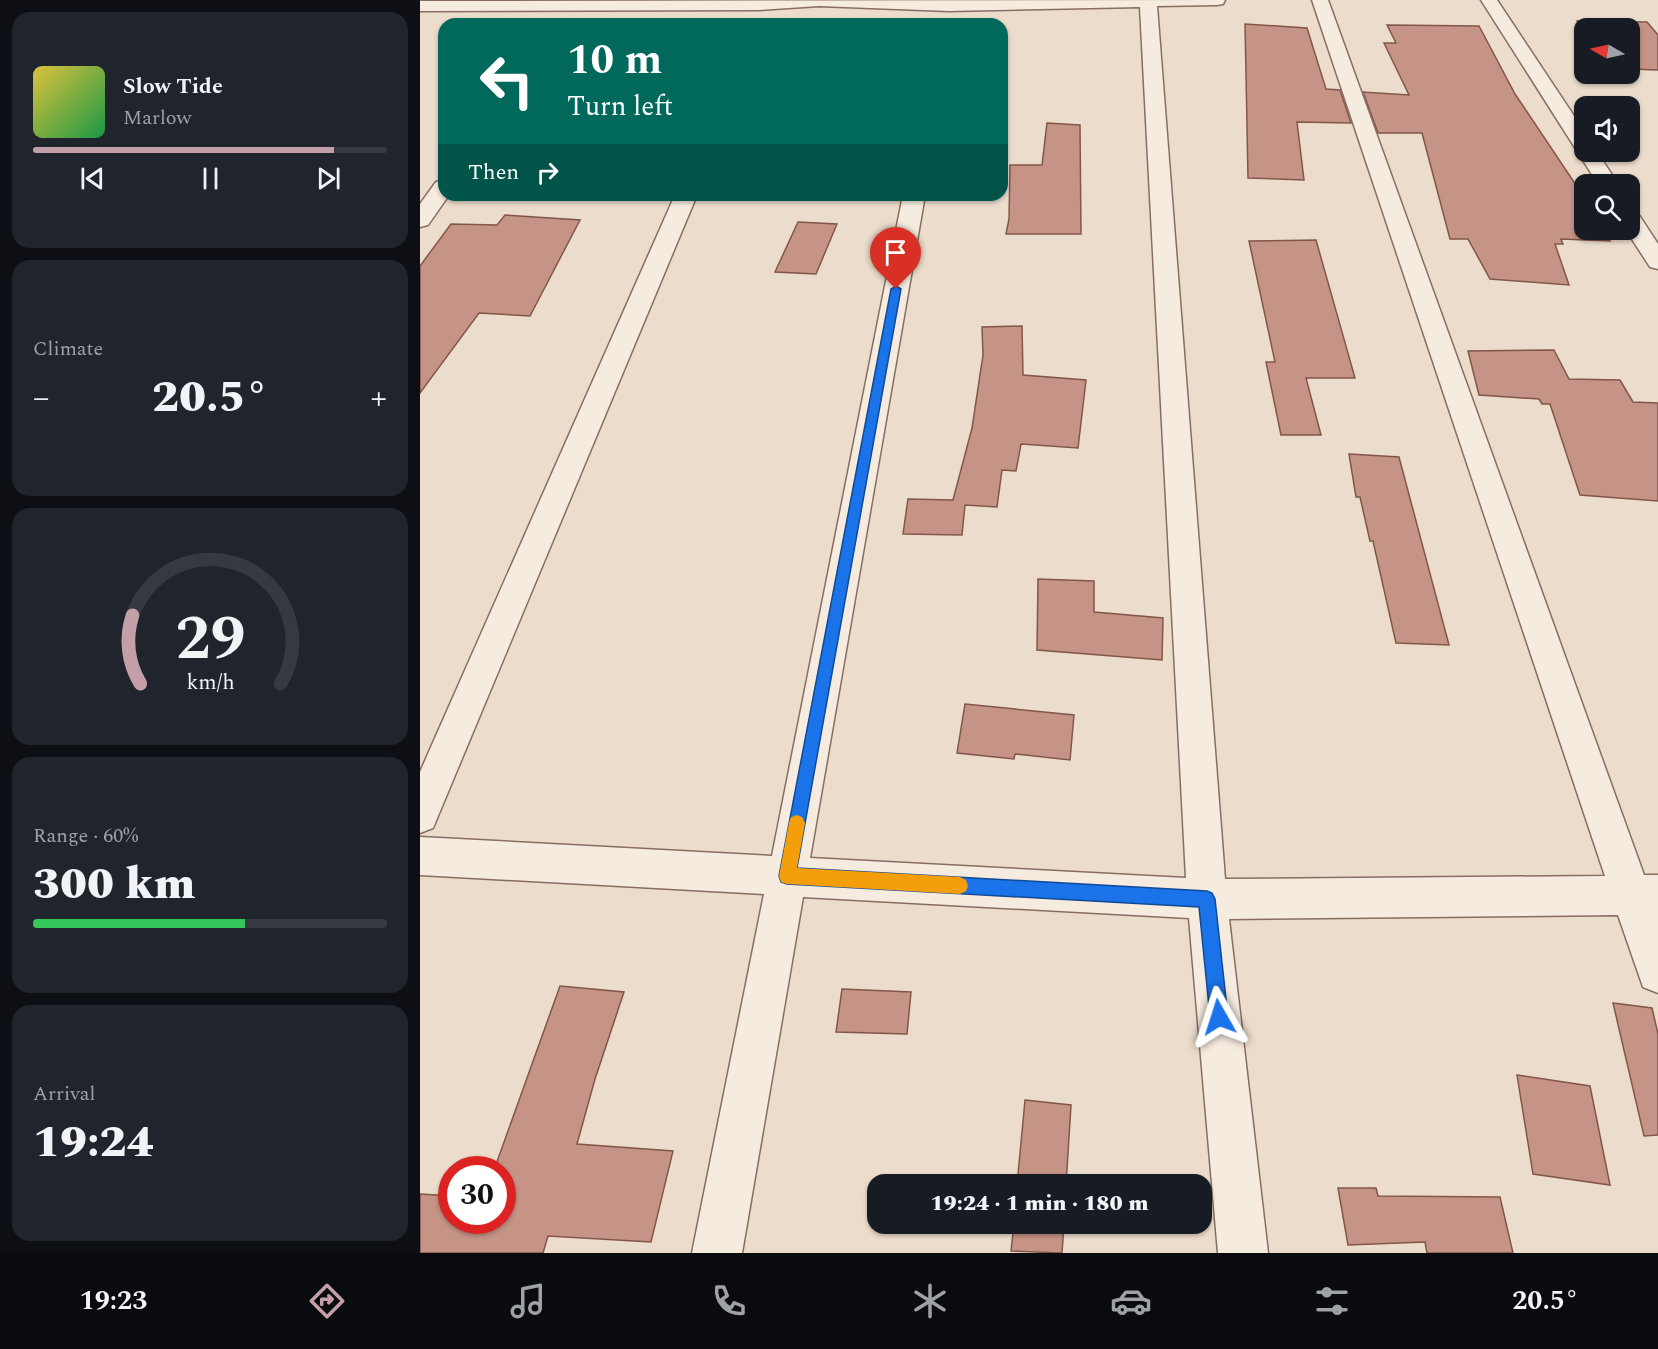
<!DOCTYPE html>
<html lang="en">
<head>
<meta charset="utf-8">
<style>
	body { margin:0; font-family:Spectral,serif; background:#20242c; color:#f1f3f6; height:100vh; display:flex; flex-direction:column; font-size:22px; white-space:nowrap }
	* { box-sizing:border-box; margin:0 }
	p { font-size:20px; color:#9ea1a6 }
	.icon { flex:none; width:33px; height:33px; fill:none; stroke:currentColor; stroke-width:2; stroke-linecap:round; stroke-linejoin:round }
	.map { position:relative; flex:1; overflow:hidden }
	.panel { display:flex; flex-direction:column; gap:12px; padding:12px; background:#0d0f14; width:420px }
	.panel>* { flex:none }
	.guide { position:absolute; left:18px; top:18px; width:570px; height:183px; border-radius:18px; box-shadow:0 2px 4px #0004; background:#00695c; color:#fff; overflow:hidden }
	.needle { width:39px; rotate:279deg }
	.fabs { position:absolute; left:1154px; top:18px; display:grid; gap:12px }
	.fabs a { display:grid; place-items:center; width:66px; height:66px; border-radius:12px; background:#171b24; box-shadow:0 2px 4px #0004; font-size:30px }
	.speed { position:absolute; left:18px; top:1156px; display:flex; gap:12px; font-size:30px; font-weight:700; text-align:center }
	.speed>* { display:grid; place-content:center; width:78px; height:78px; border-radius:50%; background:#171b24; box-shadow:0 2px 4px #0004; line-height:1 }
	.speed .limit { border:9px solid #d22; background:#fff; color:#111 }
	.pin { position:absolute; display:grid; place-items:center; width:51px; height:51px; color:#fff; margin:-62px -26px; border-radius:50% 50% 50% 0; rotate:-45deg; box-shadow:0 0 6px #0007 }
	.pin .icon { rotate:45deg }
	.me { position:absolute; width:66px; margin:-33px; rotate:354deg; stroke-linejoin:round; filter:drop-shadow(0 0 4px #0008) }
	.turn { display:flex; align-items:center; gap:21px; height:126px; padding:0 30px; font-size:27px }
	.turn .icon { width:78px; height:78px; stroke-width:2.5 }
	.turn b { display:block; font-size:42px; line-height:51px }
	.then { display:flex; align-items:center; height:57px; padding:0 30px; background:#0003; gap:12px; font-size:22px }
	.big { font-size:45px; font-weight:800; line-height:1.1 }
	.panel .widget { flex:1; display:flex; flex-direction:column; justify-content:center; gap:9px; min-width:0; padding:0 21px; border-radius:18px; background:#20242c }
	.panel .dial { align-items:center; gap:0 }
	.dial svg { height:156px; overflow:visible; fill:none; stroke:#363941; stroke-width:7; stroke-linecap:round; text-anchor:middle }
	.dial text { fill:#f1f3f6; stroke:none }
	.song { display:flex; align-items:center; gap:18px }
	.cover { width:72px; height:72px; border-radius:9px; background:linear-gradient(135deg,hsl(50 70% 55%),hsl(140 70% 35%)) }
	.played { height:6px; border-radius:3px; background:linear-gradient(90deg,#c59fa8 85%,#363941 85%) }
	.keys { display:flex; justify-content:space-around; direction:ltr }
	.heat { display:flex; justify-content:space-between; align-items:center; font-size:33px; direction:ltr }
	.charge { height:9px; border-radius:4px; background:linear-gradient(90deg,#34c759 60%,#363941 0) }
	.trip { position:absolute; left:447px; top:1174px; width:345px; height:60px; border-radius:18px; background:#171b24; box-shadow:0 2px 4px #0004; font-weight:800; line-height:60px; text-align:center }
	.tabs { display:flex; height:96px; justify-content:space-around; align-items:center; background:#090b0e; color:#9ea1a6 }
	.tabs .icon { width:42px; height:42px }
	.tabs .on { color:#c59fa8 }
	.tabs b { font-size:27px; color:#f1f3f6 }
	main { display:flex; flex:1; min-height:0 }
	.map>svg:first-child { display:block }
	.building { fill:#c59486; stroke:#83564a; stroke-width:1.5 }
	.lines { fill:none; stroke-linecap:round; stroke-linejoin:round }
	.minor-casing { stroke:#876e61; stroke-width:3 }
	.minor { fill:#f6ebdf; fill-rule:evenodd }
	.route { fill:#1a73e8; stroke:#114b97; stroke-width:1.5 }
	.slow { fill:#f59e0b }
</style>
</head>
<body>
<main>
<section class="panel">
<div class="widget">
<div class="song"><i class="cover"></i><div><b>Slow Tide</b><p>Marlow</p></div></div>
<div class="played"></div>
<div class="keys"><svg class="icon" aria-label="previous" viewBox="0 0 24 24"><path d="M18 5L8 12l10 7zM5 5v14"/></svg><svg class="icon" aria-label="pause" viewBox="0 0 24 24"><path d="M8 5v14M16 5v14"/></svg><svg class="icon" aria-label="next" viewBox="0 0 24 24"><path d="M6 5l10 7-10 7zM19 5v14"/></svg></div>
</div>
<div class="widget"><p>Climate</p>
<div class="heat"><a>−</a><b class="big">20.5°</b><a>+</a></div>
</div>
<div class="widget dial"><svg viewBox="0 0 100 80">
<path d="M14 69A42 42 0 1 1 86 69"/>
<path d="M14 69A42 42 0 0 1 10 34" stroke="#c59fa8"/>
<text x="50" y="56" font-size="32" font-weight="700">29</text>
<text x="50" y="72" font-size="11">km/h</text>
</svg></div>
<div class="widget"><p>Range · 60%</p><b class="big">300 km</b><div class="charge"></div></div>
<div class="widget"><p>Arrival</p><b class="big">19:24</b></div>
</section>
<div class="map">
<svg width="1238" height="1253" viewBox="0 0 1238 1253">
	<rect width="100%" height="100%" fill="#ebdccc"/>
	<g class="building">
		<polygon points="1157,21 1227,22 1238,35 1238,70 1209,69 1209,28 1164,28 1164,31"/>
		<polygon points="825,24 887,28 906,89 920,90 931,123 877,122 884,180 828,178"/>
		<polygon points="967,25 1059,26 1095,94 1164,197 1164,230 1184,230 1190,241 1141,239 1143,244 1135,244 1149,285 1070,279 1048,239 1030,239 1002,133 958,133 943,92 989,95 964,43 976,43"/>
		<polygon points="627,123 660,125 661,234 586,234 589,219 590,165 622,165"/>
		<polygon points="85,215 160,220 110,316 59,313 0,393 0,266 31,224 77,225"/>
		<polygon points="378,222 417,224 396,274 355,272"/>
		<polygon points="896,240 935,378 886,378 901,435 861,435 846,362 855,362 829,241"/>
		<polygon points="602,326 603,375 666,380 658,448 601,444 596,471 582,470 577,507 545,505 542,535 483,534 488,499 533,500 552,428 563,355 562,327"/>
		<polygon points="1134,350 1149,379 1200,380 1213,402 1238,403 1238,501 1160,495 1130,404 1122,404 1119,399 1059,395 1048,351"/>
		<polygon points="929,454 979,457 1029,645 976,643 953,541 950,541 940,497 936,497"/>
		<polygon points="618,579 674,581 674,612 743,618 742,660 617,650"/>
		<polygon points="545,704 654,715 650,760 595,754 594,759 537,753"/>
		<polygon points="140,986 204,992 175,1079 157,1144 253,1151 231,1242 128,1236 123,1253 0,1253 0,1194 32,1196 32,1221 82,1221 82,1170 74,1170"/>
		<polygon points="422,989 491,992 487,1034 416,1032"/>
		<polygon points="1193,1003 1232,1008 1238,1034 1238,1135 1224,1136"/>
		<polygon points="1097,1075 1170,1086 1190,1185 1113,1174"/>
		<polygon points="605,1100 651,1105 646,1185 597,1185"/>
		<polygon points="918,1188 956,1188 958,1196 1080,1197 1093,1253 1007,1253 1005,1242 928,1245"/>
		<polygon points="594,1224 644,1224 642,1253 591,1251"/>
	</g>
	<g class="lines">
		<defs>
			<g id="minor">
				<polygon points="805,0 803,4 797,5 737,6 805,879 1185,876 892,0 908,0 1224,875 1238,875 1238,993 1223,987 1198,915 809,919 848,1253 798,1253 769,918 383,897 322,1253 272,1253 344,894 0,875 0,837 352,856 483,195 505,195 390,858 766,878 720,7 529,11 399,6 339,10 0,11 0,1"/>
				<polygon points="1061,0 1077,0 1164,131 1164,152 1177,152 1198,184 1178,184"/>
				<polygon points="24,180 24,195 29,195 8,225 0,227 0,204 16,182"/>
				<polygon points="255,195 277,195 13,828 0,833 0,772"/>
				<polygon points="1209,210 1217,212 1238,244 1238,269 1230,267 1206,230 1209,230"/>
			</g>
		</defs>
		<use href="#minor" class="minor-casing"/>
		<use href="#minor" class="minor"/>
	</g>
	<polygon class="route" points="476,286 481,289 377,868 787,891 792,893 795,899 808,1017 805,1023 799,1026 793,1023 790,1017 779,907 367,884 361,882 359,876 471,289"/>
	<polygon class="slow" points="377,815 382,817 385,823 377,868 540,877 546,880 548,886 546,891 540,894 367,884 361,882 359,876 369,823 371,817"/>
</svg>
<div class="fabs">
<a><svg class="needle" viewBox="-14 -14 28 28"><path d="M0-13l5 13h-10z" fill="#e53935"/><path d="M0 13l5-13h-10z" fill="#9ea1a6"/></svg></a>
<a><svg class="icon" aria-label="sound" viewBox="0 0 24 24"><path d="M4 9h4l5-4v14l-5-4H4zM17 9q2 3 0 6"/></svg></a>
<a><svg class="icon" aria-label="search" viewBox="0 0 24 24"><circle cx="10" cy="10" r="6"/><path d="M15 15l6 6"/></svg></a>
</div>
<div class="speed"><div class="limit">30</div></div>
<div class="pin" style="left:476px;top:289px;background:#d93025"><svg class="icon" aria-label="arrive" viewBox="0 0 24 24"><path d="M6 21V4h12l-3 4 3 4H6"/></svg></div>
<svg class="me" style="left:799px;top:1017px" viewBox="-20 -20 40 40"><path d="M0-17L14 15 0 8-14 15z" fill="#1a73e8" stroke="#fff" stroke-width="4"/></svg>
<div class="trip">19:24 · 1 min · 180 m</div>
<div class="guide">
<div class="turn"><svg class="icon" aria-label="left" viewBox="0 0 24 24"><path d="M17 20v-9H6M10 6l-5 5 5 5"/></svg><div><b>10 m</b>Turn left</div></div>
<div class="then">Then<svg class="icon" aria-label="right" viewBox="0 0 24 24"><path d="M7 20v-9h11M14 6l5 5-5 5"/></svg></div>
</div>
</div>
</main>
<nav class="tabs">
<b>19:23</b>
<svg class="icon on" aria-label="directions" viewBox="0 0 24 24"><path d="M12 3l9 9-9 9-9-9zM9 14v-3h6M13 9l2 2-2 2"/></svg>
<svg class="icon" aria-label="music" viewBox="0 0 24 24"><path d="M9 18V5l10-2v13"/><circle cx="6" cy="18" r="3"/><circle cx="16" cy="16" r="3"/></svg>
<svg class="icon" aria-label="phone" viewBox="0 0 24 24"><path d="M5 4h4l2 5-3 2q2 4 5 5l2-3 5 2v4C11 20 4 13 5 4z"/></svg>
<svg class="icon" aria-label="climate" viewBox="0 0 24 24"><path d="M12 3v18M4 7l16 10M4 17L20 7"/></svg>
<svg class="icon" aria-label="car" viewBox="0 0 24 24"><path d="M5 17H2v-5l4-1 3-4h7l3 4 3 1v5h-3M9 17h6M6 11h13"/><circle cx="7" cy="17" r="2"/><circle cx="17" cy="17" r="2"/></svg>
<svg class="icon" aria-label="filters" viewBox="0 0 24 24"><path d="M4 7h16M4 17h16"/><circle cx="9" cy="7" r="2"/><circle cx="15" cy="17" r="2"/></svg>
<b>20.5°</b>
</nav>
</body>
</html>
